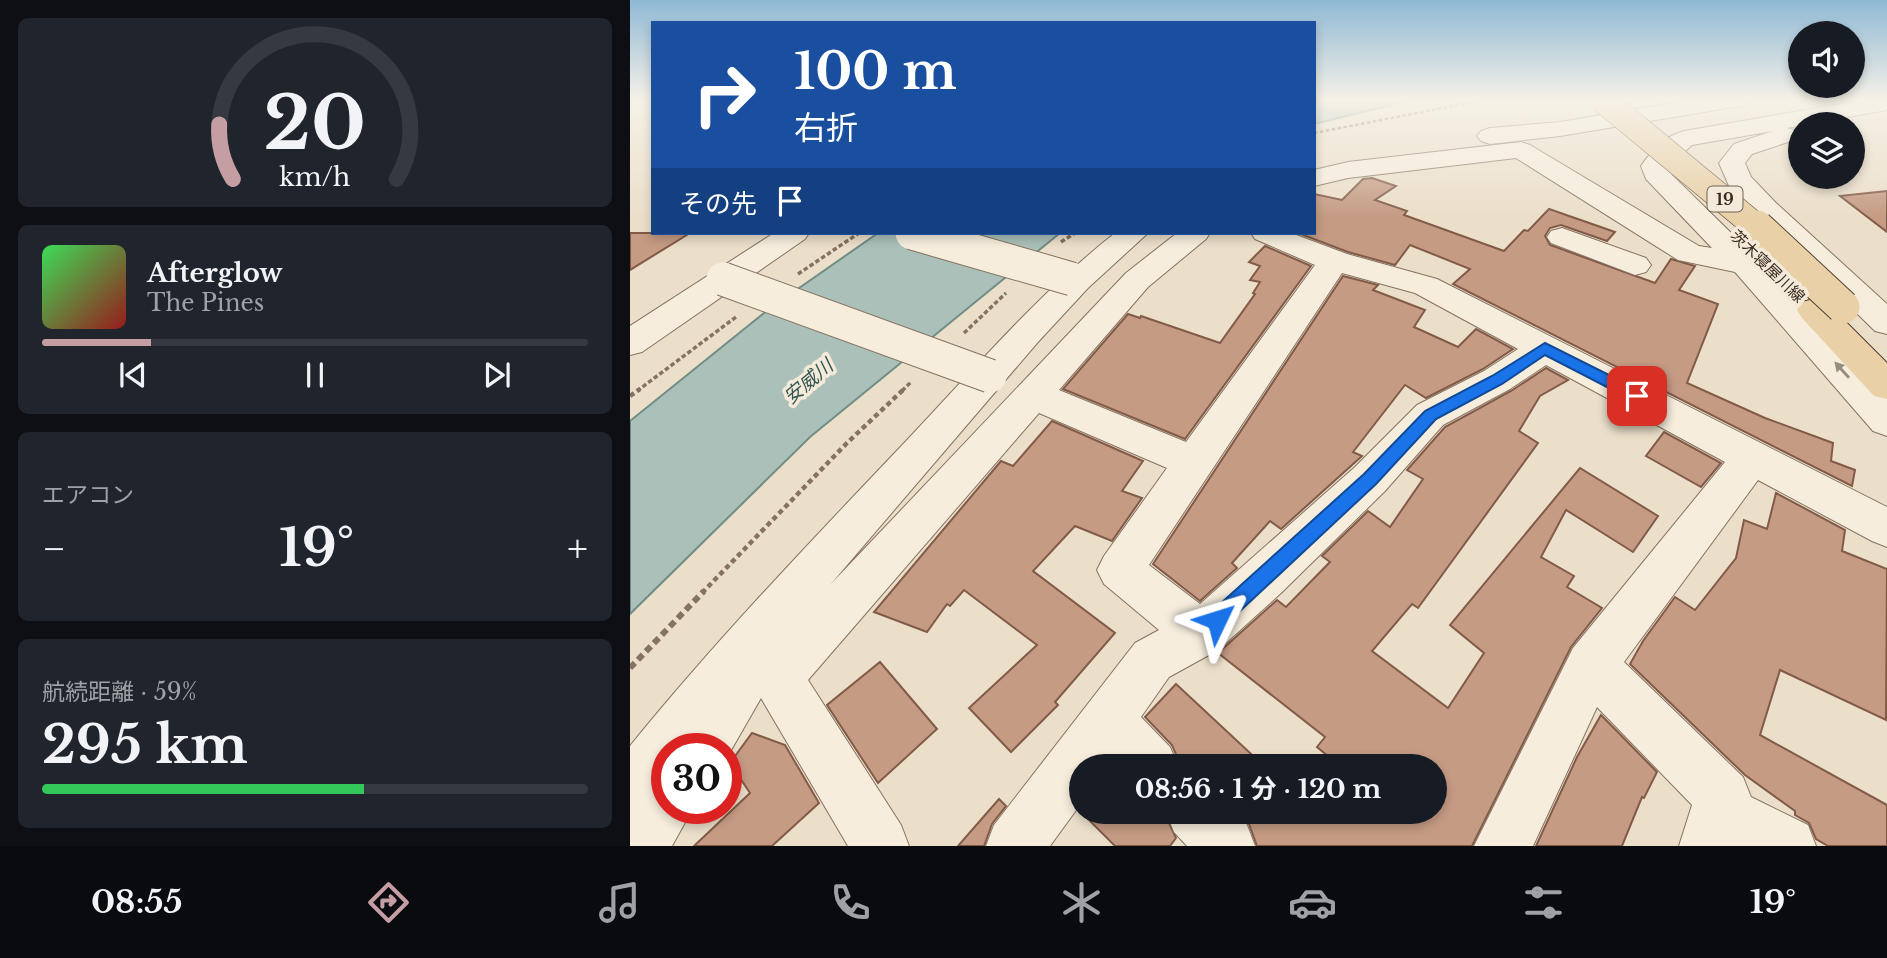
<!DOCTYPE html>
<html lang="ja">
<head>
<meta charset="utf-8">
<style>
	body { margin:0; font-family:"Libre Baskerville","Noto Sans JP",serif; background:#20242c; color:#f1f3f6; height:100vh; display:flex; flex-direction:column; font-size:26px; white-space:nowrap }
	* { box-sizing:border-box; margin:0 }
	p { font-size:23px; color:#9ea1a6 }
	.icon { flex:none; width:38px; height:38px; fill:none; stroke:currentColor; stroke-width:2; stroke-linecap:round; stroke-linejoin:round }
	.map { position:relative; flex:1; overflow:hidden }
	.drawer { display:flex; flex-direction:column; gap:18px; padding:18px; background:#0d0f14; width:630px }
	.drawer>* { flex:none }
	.guide { position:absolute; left:21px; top:21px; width:665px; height:214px; border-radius:0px; box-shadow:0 4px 10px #0003; background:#1a4fa0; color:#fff; overflow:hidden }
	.tools { position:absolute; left:1158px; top:21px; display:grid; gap:14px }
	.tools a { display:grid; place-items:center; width:77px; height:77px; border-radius:50%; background:#171b24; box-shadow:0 4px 10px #0003; font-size:35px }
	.speed { position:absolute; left:21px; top:733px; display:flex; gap:14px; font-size:35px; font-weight:700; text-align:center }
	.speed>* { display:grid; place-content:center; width:91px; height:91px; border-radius:50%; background:#171b24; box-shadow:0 4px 10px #0003; line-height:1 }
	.speed .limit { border:10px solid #d22; background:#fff; color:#111 }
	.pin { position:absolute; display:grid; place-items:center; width:60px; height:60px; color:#fff; margin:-30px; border-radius:14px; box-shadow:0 4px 10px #0006 }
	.me { position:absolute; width:77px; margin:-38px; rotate:49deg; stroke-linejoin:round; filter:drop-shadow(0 0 5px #0008) }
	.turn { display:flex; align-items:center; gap:24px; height:147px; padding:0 28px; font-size:32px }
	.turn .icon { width:91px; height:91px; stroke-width:2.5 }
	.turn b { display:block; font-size:49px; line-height:60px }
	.then { display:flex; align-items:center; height:66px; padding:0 28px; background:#0003; gap:14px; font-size:26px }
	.big { font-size:52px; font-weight:700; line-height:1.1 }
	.drawer .card { flex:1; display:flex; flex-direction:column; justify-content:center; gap:10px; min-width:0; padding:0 24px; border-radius:10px; background:#20242c }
	.drawer .dial { align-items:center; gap:0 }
	.dial svg { height:182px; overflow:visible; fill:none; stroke:#363941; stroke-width:7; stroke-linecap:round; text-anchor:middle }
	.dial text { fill:#f1f3f6; stroke:none }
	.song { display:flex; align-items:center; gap:21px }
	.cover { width:84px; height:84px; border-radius:10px; background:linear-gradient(135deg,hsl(130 70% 55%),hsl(0 70% 35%)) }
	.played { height:7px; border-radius:4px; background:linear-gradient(90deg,#c59ea3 20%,#363941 20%) }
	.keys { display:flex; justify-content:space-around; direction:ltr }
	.heat { display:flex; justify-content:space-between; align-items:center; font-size:38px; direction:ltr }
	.charge { height:10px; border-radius:5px; background:linear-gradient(90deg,#34c759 59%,#363941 0) }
	.trip { position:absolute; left:439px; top:754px; width:378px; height:70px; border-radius:35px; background:#171b24; box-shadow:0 4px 10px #0003; font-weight:700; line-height:70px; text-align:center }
	.tab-bar { display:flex; height:112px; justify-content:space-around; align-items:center; background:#090b0e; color:#9ea1a6 }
	.tab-bar .icon { width:49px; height:49px }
	.tab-bar .on { color:#c59ea3 }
	.tab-bar b { font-size:32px; color:#f1f3f6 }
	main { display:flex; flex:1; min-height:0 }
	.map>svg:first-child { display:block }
	.water { fill:#aac0b8; stroke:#718d85; stroke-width:2 }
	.building { fill:#c59b84; stroke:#825b48; stroke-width:2 }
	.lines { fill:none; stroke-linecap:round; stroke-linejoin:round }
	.minor-casing { stroke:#867260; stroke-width:2 }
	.major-casing { stroke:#544134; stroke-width:2 }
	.path-far3 { stroke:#867260; stroke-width:2.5; stroke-dasharray:3.5 2.5; stroke-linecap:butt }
	.path-far2 { stroke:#867260; stroke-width:3.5; stroke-dasharray:4.5 2.5; stroke-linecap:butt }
	.path-far1 { stroke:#867260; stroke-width:4.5; stroke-dasharray:5 3.5; stroke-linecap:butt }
	.path { stroke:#867260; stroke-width:6; stroke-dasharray:7 4.5; stroke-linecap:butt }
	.minor { fill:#f6eddd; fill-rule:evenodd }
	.major { fill:#e9d0a7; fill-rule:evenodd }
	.minor-bridge-casing { stroke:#867260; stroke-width:35; stroke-linecap:butt }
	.major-bridge-far1-casing { stroke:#544134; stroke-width:27; stroke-linecap:butt }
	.major-bridge-casing { stroke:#544134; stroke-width:35; stroke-linecap:butt }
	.minor-bridge { stroke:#f6eddd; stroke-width:33 }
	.major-bridge-far1 { stroke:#e9d0a7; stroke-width:26 }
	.major-bridge { stroke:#e9d0a7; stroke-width:33 }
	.oneway { fill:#978c80 }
	.route { fill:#1a73e8; stroke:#114b97; stroke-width:2 }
	.labels { text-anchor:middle; stroke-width:7; stroke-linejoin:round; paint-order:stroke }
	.shield { fill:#f3ead9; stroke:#706459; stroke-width:2 }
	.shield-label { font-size:16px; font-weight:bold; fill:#382b22 }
	.far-street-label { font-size:16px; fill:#382b22; stroke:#f3ead9 }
	.water-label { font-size:19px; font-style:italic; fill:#335651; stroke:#f3ead9 }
</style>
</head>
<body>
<main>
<section class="drawer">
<div class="card dial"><svg viewBox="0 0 100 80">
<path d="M14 69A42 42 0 1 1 86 69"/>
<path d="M14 69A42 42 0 0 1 8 45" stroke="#c59ea3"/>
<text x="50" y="56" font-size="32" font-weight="700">20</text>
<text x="50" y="72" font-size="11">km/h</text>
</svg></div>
<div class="card">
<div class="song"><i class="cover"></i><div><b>Afterglow</b><p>The Pines</p></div></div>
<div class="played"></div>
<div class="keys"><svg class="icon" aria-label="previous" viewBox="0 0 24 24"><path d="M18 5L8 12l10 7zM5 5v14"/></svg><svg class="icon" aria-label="pause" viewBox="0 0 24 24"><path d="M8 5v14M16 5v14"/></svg><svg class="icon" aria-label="next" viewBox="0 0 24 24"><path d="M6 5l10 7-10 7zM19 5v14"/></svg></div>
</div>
<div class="card"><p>エアコン</p>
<div class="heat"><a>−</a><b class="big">19°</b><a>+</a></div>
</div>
<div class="card"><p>航続距離 · 59%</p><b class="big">295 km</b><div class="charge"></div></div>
</section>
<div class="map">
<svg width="1257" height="846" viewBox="0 0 1257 846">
	<rect width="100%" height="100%" fill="#ebdfca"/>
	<g class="water">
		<polygon points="684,99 785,99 684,124"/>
		<polygon points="248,233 430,233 180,437 0,614 0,421 139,309"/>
	</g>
	<g class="building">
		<polygon points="742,178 766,186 745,200 777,211 774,215 874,251 894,230 898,231 919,209 985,232 977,241 931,225 920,228 915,236 920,245 1025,283 1041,259 1065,266 1049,290 1088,304 1057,383 1135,418 1203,443 1201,461 1225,470 1222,486 823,284 840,269 780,245 765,265 718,252 668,233 684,233 684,194 712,200 733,179"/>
		<polygon points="1257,191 1257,232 1210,196"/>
		<polygon points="0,233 60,233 0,270"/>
		<polygon points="635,246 681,266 555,439 433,389 498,314 510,318 511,316 590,343 625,294 623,293 630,282 620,280 630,266 619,262"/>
		<polygon points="713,276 748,285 743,290 795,310 784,327 828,347 846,329 883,349 853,369 796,398 775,385 723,452 732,456 651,529 640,521 602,563 607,568 570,601 523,564"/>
		<polygon points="916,368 938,380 910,396 889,431 908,443 788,608 782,604 742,651 818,708 854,653 820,625 950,468 1028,516 1003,552 936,510 911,557 944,576 937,587 972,608 941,647 842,846 627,846 619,824 607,812 805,812 805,766 710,766 687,747 695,737 588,653 647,600 656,607 700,562 692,556 738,511 760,527 793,479 777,470 815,427 881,391"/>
		<polygon points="422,421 513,461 492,491 512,498 482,541 445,526 403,571 485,633 425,702 428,705 381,752 339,708 407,645 334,590 320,606 317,604 297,632 244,612 371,461 383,466"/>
		<polygon points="1034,432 1091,463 1071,487 1016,456"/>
		<polygon points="1146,493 1215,530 1212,551 1257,569 1256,720 1150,670 1130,735 1257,805 1257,846 1198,846 1186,839 1179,823 1165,815 1165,811 1115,775 1000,664 1013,641 1045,597 1065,610 1106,558 1114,520 1137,529"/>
		<polygon points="250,662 307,729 248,783 197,705"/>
		<polygon points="546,684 634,766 551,766 542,745 515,717"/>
		<polygon points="971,715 1027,772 1014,798 1012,797 992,846 906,846 947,757"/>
		<polygon points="122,733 155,745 189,803 142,846 64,846 120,793 100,763"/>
		<polygon points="369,799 376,806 362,824 354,846 328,846"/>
		<polygon points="452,807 452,812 534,812 546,838 540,846 485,846 449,810"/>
	</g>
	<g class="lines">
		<defs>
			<g id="minor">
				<polygon points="1067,99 1122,99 1118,104 1110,106 930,136 860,144 851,141 847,136 851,131 860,128 930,122"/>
				<path d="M1239,99H1257V110L1157,128L1164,130L1168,135L1164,140L1122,154L1115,163L1121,177L1146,203L1257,304V334L1245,331L1126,215L1099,186L1089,163L1104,144L1143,131L1062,145L1038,167L1042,175L1144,275L1257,396V436L1243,431L1105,272L1048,260L886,158L718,178L684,186V170L718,162L891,142L900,145L1069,246L1082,248L1016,179L1011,166C1021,151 1035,136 1054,131Z"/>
				<polygon points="932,228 1016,258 1021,265 1016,272 1005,275 921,243 917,237 921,231"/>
				<polygon points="144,233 179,233 175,239 12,352 0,355 0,326"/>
				<path d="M485,233H518L458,288L408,342L200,585L496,273L547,233H580L576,239L518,287L429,390L556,442L685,265L625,239L621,233H661L717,254L807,279L1257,507V547L1242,541L1128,480L994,662L1113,777L1121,797L1178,825L1186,846H1049L1062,805L967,707L903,846H844L943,648L1095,462L916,365L880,389L813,425L755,491L651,593L588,650L539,677L511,717L540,747L548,766H484L480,761L476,766H452V802L420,846H356L364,825L505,643L529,630L474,584L467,570L474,556L537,468L409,413L178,680L271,825L279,846H218L131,698L96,759V749H37V808H63L42,846H0V746C87,639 183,539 278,439C345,368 408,294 485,233ZM712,273L785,293L888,349L854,371L787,405L725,467L570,604L519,565Z"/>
				<polygon points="536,812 603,812 617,825 625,846 557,846 544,832"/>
			</g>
			<polygon id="major" points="1184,299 1196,302 1257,363 1257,399 1244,396 1172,318 1167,310 1172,302"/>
		</defs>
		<use href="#minor" class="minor-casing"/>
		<use href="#major" class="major-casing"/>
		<polyline class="path-far3" points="684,133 859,99"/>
		<g class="path-far2">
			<polyline points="431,242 445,233"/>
			<polyline points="168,274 229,233"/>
			<polyline points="334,333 376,293"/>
			<polyline points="7,391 106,317"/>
			<polyline points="272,391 281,382"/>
		</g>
		<g class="path-far1">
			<polyline points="0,396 10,389"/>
			<polyline points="72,593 217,443 274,389"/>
		</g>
		<polyline class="path" points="0,668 74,591"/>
		<use href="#minor" class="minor"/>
		<use href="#major" class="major"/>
		<defs>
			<g id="minor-bridge">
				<polyline points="282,233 442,279"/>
				<polyline points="93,279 360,376"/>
			</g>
			<polyline id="major-bridge-far1" points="972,99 1129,229"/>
			<polyline id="major-bridge" points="1127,227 1213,307"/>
		</defs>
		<use href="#minor-bridge" class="minor-bridge-casing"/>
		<use href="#major-bridge-far1" class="major-bridge-far1-casing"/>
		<use href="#major-bridge" class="major-bridge-casing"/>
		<use href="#minor-bridge" class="minor-bridge"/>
		<use href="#major-bridge-far1" class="major-bridge-far1"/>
		<use href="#major-bridge" class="major-bridge"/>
	</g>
	<defs><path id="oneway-solid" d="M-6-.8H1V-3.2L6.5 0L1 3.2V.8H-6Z" transform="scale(1.75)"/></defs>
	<use class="oneway" href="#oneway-solid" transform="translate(1212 370) rotate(-132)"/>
	<linearGradient id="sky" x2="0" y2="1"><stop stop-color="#8fb9d5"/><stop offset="0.46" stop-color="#f6f1e7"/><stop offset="1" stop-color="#f6f1e7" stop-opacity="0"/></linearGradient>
	<rect width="1257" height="217" fill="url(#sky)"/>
	<polygon class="route" points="915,343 1013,392 1015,396 1013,400 1002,400 915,355 872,384 806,419 746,484 594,626 587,629 580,626 577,620 580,613 734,474 795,411 862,376"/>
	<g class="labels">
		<rect class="shield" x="1077.5" y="186.5" width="35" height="25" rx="5"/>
		<g class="shield-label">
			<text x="1095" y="205">19</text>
		</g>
		<g class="far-street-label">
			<text transform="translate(1138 266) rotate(44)" y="6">茨木寝屋川線</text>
		</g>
		<g class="water-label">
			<text transform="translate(178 381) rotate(-40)" y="7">安威川</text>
		</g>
	</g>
</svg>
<div class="tools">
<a><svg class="icon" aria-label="sound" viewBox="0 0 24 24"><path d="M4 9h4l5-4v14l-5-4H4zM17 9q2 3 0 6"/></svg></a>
<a><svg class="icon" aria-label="layers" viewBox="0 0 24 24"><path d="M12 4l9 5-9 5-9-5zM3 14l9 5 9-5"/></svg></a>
</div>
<div class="speed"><div class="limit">30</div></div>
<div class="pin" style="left:1007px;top:396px;background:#d93025"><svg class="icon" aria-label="arrive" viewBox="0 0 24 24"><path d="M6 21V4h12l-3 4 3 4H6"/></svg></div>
<svg class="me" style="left:587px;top:620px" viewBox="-20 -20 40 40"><path d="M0-17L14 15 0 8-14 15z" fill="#1a73e8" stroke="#fff" stroke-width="4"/></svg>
<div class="trip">08:56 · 1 分 · 120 m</div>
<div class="guide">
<div class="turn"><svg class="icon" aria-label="right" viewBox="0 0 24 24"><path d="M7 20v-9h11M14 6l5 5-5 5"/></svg><div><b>100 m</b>右折</div></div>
<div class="then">その先<svg class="icon" aria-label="arrive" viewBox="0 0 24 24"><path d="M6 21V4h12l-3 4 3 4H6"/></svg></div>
</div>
</div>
</main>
<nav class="tab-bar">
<b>08:55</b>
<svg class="icon on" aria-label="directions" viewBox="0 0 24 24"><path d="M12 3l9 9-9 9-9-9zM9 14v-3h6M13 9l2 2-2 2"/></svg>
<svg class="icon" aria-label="music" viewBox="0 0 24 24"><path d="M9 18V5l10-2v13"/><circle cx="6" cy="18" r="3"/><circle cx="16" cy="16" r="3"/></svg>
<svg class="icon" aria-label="phone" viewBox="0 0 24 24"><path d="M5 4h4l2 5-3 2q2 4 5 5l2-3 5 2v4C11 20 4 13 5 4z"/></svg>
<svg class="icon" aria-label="climate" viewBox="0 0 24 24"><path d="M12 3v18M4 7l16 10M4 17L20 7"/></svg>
<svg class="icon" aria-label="car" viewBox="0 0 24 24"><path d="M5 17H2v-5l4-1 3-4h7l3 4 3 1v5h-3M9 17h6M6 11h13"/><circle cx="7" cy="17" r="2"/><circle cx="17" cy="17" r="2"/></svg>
<svg class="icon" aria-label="filters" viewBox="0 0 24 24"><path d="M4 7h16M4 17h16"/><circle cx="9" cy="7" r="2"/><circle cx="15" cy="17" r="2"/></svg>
<b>19°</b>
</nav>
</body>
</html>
